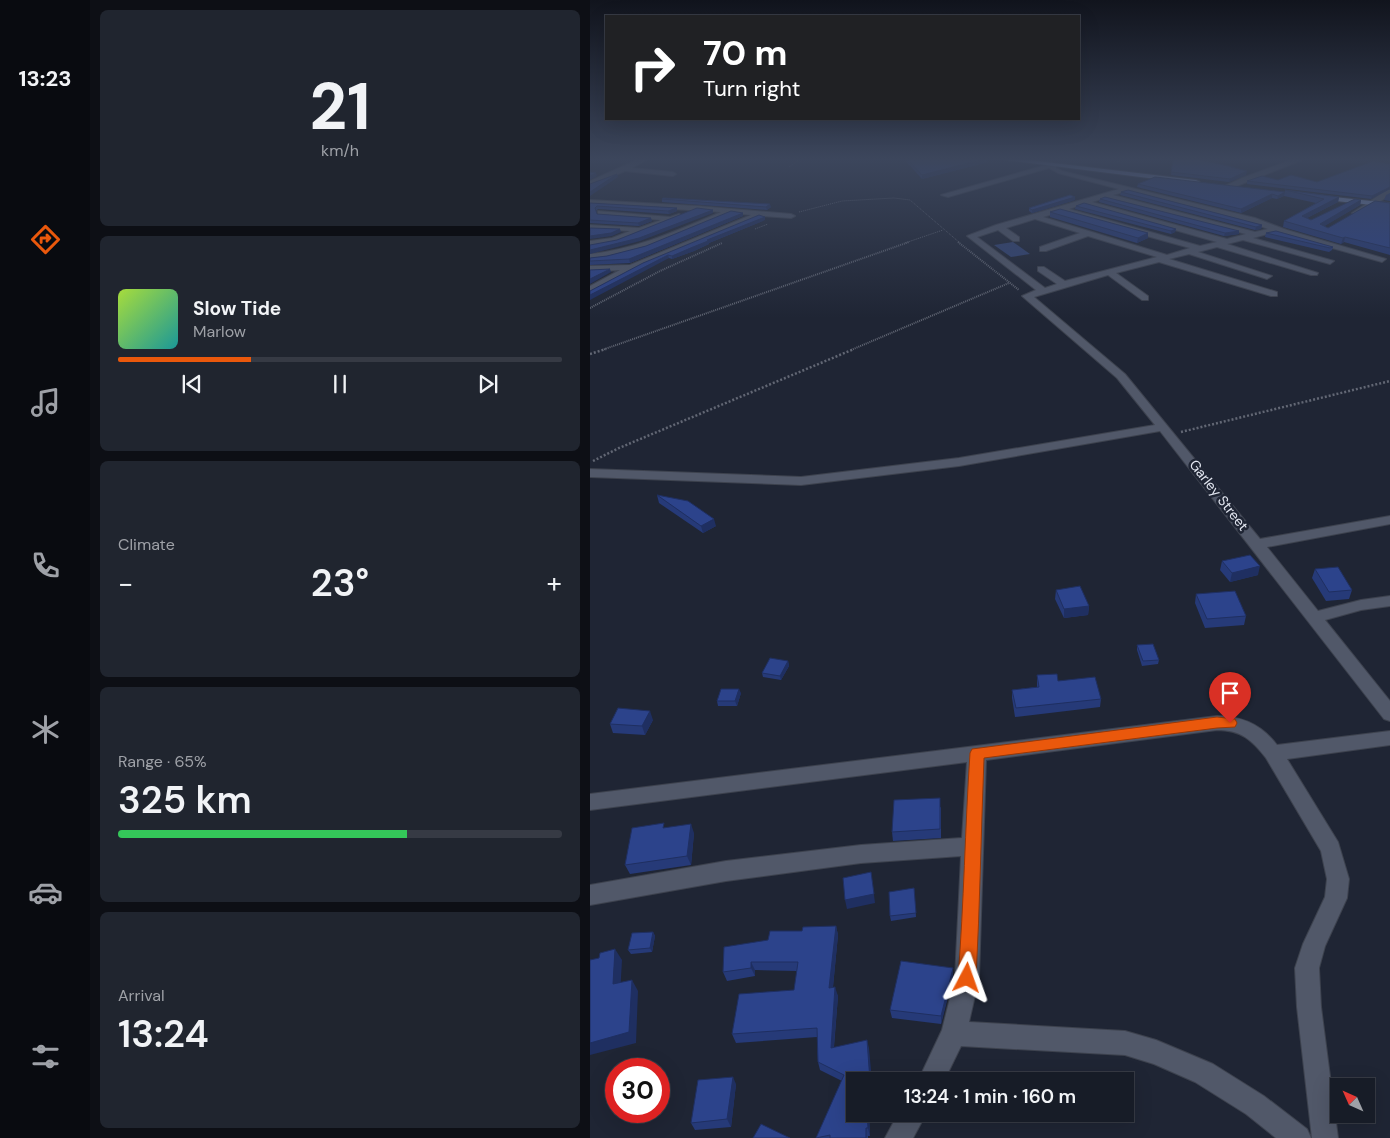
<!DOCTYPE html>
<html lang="en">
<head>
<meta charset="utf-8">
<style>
	body { margin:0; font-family:"DM Sans",sans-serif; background:#20252f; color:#f1f3f6; height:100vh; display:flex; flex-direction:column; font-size:19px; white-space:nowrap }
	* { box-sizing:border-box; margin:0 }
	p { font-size:16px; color:#9ea1a7 }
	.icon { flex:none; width:28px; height:28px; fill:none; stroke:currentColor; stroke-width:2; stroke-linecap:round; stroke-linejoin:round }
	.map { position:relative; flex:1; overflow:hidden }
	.sheet { display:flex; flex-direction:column; gap:10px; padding:10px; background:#0d0f15; width:500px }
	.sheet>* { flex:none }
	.hud { position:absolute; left:15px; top:15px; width:475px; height:105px; border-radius:0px; box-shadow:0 5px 20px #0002,0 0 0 1px #363a44; background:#202124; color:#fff; overflow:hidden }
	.needle { width:32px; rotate:315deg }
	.tools { position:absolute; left:740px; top:1078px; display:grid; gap:10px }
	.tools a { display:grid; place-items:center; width:45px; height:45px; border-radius:0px; background:#171c27; box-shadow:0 5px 20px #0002,0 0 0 1px #363a44; font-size:25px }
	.speed { position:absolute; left:15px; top:1058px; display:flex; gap:10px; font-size:25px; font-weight:700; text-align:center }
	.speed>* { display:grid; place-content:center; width:65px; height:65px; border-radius:50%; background:#171c27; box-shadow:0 5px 20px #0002,0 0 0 1px #363a44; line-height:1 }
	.speed .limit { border:8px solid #d22; background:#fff; color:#111 }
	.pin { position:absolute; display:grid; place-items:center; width:42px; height:42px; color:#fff; margin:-51px -21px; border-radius:50% 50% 50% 0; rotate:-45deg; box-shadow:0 0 5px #0007 }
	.pin .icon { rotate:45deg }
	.me { position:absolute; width:55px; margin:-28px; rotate:4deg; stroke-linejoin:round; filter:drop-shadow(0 0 4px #0008) }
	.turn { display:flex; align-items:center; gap:18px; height:105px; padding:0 15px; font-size:22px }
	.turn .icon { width:65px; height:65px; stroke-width:2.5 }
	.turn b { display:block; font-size:35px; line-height:42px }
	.big { font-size:38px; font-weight:600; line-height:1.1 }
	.sheet .widget { flex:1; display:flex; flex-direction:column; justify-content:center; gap:8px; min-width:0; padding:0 18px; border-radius:8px; background:#20252f }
	.sheet .dial { align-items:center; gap:0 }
	.dial b { font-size:65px; line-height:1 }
	.song { display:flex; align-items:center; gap:15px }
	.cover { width:60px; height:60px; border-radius:8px; background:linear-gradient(135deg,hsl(80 70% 55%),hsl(180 70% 35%)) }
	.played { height:5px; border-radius:2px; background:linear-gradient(90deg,#ea580c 30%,#363a44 30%) }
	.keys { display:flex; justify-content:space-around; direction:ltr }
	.heat { display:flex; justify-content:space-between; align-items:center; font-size:28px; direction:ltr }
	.charge { height:8px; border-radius:4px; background:linear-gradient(90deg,#34c759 65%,#363a44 0) }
	.trip { position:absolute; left:256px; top:1072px; width:288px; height:50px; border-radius:0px; background:#171c27; box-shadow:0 5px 20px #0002,0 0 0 1px #363a44; font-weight:600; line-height:50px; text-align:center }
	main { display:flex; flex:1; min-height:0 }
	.tabs { display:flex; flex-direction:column; width:90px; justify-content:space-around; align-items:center; background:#090b10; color:#9ea1a7 }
	.tabs .icon { width:35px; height:35px }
	.tabs .selected { color:#ea580c }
	.tabs b { font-size:22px; color:#f1f3f6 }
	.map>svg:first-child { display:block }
	.green { fill:#324475 }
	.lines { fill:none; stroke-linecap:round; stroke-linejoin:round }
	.minor-casing { stroke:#3d424e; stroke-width:2 }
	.major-casing { stroke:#3d424e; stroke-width:2 }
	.path-far2 { stroke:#626774; stroke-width:1; stroke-dasharray:1 1; stroke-linecap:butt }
	.path-far1 { stroke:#626774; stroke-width:2; stroke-dasharray:1 1; stroke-linecap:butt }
	.path { stroke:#626774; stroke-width:2.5; stroke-dasharray:2 2; stroke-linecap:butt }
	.minor { fill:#515869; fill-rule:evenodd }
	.major { fill:#798cbb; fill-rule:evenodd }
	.wall { fill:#263a78 }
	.shaded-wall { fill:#1f2f61 }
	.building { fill:#2c438b; stroke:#1f2f61 }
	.route { fill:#ea580c; stroke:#983908 }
	.labels { text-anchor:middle; stroke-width:5; stroke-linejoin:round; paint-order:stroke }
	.street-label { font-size:14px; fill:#e3e7f1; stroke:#1f2534 }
</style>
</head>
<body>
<main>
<nav class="tabs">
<b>13:23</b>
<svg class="icon selected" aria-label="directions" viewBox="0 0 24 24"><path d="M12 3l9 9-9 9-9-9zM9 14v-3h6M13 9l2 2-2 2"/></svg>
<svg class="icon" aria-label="music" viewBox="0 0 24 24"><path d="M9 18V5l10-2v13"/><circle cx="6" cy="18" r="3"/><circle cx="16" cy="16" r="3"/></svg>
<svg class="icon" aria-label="phone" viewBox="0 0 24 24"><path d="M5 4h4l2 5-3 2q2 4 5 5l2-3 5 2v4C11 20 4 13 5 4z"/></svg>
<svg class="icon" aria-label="climate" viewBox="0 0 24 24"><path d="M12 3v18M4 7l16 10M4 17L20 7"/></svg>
<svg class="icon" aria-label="car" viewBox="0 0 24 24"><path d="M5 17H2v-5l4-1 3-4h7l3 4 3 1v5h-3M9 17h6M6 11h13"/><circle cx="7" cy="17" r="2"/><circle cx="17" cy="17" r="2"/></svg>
<svg class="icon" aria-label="filters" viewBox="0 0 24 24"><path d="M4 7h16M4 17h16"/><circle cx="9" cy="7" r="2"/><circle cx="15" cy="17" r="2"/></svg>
</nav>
<section class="sheet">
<div class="widget dial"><b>21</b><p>km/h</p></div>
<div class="widget">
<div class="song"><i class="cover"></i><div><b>Slow Tide</b><p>Marlow</p></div></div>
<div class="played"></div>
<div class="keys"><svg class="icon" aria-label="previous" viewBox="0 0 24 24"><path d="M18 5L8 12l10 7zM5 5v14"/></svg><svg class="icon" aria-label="pause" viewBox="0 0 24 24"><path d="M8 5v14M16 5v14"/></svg><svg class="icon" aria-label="next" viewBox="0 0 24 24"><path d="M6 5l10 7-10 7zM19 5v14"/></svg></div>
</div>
<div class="widget"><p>Climate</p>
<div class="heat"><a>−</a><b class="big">23°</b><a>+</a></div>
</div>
<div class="widget"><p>Range · 65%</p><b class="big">325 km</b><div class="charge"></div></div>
<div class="widget"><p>Arrival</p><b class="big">13:24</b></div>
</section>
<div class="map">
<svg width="800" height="1138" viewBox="0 0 800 1138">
	<rect width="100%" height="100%" fill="#1f2534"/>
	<polygon class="green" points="423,242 440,254 421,257 404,245"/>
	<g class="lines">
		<defs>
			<g id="minor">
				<polygon points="51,158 60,158 42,168 83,172 86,174 83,176 35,171 0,186 0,181"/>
				<polygon points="707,158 717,158 642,188 635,186 652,178"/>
				<path d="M463,163L466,165V168L472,171L665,218L697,230L796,259L792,262L685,232L663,238L744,261L740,264L653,240L637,244L728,273L727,275H721L627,247L608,252L682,276L677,279L674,278L599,254L579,259L687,292V296H681L569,262L526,273L558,296V300H552L518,275L444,297L535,374L670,539L800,516V524L677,547L728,611L771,600L800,596V606L771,610L735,620L800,701V721L794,719L570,431L369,466L211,485L0,477V469L211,477L369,458L565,425L527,378L432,296L446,290L377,236L406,225L529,189L468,173L459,168L358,197L351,195ZM538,191L659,222L678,229L665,232L523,195ZM515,198L656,234L637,239L502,202ZM494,204L627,242L610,246L479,209ZM470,212L600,248L577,255L453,217ZM445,219L490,233L450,247V251H456L498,236L567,257L475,281L454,267H448V271L467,284L455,288L387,237L408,230L423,241H429V237L416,228Z"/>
				<polygon points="797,190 800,190 800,195 769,215 762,213"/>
				<path d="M0,200L108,206L201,214L205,216L201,218L172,216L53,265L0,293V286L30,270L0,272V266L40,265L161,215L141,213L56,248L18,258L0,260V254C47,249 88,230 131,212L0,204Z"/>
				<polygon points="8,211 80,217 89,214 93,216 27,242 0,247 0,241 22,238 40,231 0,229 0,225 49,228 71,220 11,215 8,215"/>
				<path d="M627,716C653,716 672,725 687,745L800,731V745L697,759L748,842L759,879L757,898L735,946L729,968L731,1007L748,1138H722L707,1007L705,968L713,944L735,897L737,879L731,851L676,758C662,740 651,730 627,730L396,760L389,978L379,1022L535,1031L566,1040L623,1064L674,1096L717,1129L721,1138H686L656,1114L605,1082L564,1064L535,1055L371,1046L354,1081H328L352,1030L365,978L371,856L271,863L136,881L0,905V885L136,861L271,845L372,838L377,762L0,810V794Z"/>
				<polygon points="308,1114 336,1114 323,1138 295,1138"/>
			</g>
			<g id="major">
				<polygon points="401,158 422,158 606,180 610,182 606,184"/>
				<polygon points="725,195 800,203 800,207 728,199 725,199"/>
			</g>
		</defs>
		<use href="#minor" class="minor-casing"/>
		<use href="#major" class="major-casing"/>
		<g class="path-far2">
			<polyline points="527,162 535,158"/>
			<polyline points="199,167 211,158"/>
			<polyline points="209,212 252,201 304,198 320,200 370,243"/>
			<polyline points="165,229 178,224"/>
			<polyline points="315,243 353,230"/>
		</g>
		<g class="path-far1">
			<polyline points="368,242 429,290"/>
			<polyline points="0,308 70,271 132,243"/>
			<polyline points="12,350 319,242"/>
			<polyline points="261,350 419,283"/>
		</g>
		<g class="path">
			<polyline points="0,354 16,349"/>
			<polyline points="591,432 800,381"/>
			<polyline points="3,461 29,448 264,349"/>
		</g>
		<use href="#minor" class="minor"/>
		<use href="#major" class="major"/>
	</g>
	<g class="wall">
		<polygon points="315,158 333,158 333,160 398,162 332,179 315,160"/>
		<polygon points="583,161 643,167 643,168 656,175 639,182 581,175"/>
		<polygon points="800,164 800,189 781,199 657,184 657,181 688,180 727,182"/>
		<polygon points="548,184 695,192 695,190 749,197 748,202 717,218 721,220 771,200 770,205 734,226 738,228 800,203 800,255 754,242 751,244 693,227 694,221 726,203 694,196 687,199 682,198 651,213 547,187"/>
		<polygon points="531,192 672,225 671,229 665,230 530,195"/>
		<polygon points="800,193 800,201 794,200 796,195"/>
		<polygon points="72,199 181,207 177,210 72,202"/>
		<polygon points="510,199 649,231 649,234 634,236 509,202"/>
		<polygon points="485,200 442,213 439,211 439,208"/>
		<polygon points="0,203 87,208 87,211 79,214 8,209 6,211 7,214 61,218 62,221 49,226 0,223"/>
		<polygon points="486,206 586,229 585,232 581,234 485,209"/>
		<polygon points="460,212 558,238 547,243 460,217"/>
		<polygon points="153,213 153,216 40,263 0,265 0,258 17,256 56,246"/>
		<polygon points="175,220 119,243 119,244 104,251 82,259 79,258 53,263"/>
		<polygon points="676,233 743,247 742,250 739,252 675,237"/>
		<polygon points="67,495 126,526 113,533 69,503"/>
		<polygon points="632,561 668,575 640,582 630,570"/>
		<polygon points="725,569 762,590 759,599 736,601 722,578"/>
		<polygon points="466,590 499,606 498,615 474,618 465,599"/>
		<polygon points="606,594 656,616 654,625 615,628 605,603"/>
		<polygon points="547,645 569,660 568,664 552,666 547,650"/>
		<polygon points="198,661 199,666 191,680 173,677 172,673"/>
		<polygon points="447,675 468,681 511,699 510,707 425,717 422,698 422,690 447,687"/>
		<polygon points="151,693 147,706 128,706 127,701"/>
		<polygon points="63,720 55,735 23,733 20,724"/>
		<polygon points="351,807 351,838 303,841 302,832"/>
		<polygon points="104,833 101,865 40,874 35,865"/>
		<polygon points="324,888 326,917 301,921 300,916"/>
		<polygon points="246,926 248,935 243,987 248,996 244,1047 279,1048 265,1081 265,1114 279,1114 280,1136 278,1136 278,1138 226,1138 252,1081 230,1070 228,1062 227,1037 146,1043 142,1034 204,990 207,971 165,970 165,976 137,981 133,972 178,940 212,931"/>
		<polygon points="63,932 65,936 62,952 41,954 38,950"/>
		<polygon points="363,976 351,1024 302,1018 300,1010"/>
		<polygon points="146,1084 141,1127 105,1130 101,1123"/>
	</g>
	<g class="shaded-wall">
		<polygon points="398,158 398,162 332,179 332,175"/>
		<polygon points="657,171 656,175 639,182 640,179"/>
		<polygon points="6,173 7,176 0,180 0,176"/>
		<polygon points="27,174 28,177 0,196 0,192"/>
		<polygon points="800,187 800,189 781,199 782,196"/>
		<polygon points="695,192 694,196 687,199 688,196"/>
		<polygon points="682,194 682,198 651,213 651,209"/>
		<polygon points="485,197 485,200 442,213 442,210"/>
		<polygon points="749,197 748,202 711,221 712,216"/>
		<polygon points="771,200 770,205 728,230 730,224"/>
		<polygon points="180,204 181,207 177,210 176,207"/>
		<polygon points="87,208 87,211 79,214 78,211"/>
		<polygon points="123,210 123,213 50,241 0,254 0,250"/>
		<polygon points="153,213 153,216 40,263 39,259"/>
		<polygon points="175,217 175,220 119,243 119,244 104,251 82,259 82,256 117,240"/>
		<polygon points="61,218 62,221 49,226 48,223"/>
		<polygon points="672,225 671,229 665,230 666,227"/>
		<polygon points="30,229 31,232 22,236 0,239 0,235"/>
		<polygon points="586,229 585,232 581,234 581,231"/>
		<polygon points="649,231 649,234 634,236 635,233"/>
		<polygon points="558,233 558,238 547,243 548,238"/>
		<polygon points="755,237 754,242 751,244 753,238"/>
		<polygon points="78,255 79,258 0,300 0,295"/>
		<polygon points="20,269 21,272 0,284 0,279"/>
		<polygon points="124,519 126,526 113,533 111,526"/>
		<polygon points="670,566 668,575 640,582 642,573"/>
		<polygon points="499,606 498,615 474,618 474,609"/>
		<polygon points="198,661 199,666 191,680 190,676"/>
		<polygon points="149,689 151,693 147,706 145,701"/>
		<polygon points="60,711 63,720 55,735 52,726"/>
		<polygon points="101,824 104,833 101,865 97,856"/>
		<polygon points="281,872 285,903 257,909 255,900"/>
		<polygon points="246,926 248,935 242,996 239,988"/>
		<polygon points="63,932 65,936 62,952 60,948"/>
		<polygon points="25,949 32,960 30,995 23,984"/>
		<polygon points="161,962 165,970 165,976 161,968"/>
		<polygon points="363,968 363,976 351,1024 351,1016"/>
		<polygon points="42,980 48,991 46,1043 0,1055 0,1043"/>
		<polygon points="245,987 248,996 243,1056 241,1048"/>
		<polygon points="277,1040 279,1048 282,1081 280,1081"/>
		<polygon points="143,1077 146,1084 141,1127 137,1119"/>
		<polygon points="277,1114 279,1114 280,1136 278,1128"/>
	</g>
	<g class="building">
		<polygon points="316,158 332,158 331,160 337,158 398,158 332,175"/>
		<polygon points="589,158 600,158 643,167 641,167 657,171 640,179 581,172 583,161"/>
		<polygon points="783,161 800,164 800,187 782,196 657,181 672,176 688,180 701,175 727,182"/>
		<polygon points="0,172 6,173 0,176"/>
		<polygon points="27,174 0,192 0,184"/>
		<polygon points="565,177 695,192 688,196 682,194 651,209 548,184"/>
		<polygon points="538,190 672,225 666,227 531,192"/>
		<polygon points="695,190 749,197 712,216 721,220 765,199 771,200 730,224 738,228 785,201 800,203 800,248 755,237 753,238 694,221 734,199"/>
		<polygon points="480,195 485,197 442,210 439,208"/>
		<polygon points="515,197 649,231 635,233 510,199"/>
		<polygon points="73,198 180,204 176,207 72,199"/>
		<polygon points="0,203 87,208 78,211 7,206 5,208 7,214 61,218 48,223 0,220"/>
		<polygon points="494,203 586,229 581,231 486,206"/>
		<polygon points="107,208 123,210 49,238 0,250 0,245 27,240"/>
		<polygon points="470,209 558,233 548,238 460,212"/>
		<polygon points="141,211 153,213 39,259 0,261 0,258 17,256 56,246"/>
		<polygon points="169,215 175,217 117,240 118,241 103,247 82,256 78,255 0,295 0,291 53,263"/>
		<polygon points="0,228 30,229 21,233 0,236"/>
		<polygon points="686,231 743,247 740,248 676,233"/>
		<polygon points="20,269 0,279 0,270"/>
		<polygon points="67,495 98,501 124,519 111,526"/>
		<polygon points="660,555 670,566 642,573 632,561"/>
		<polygon points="748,567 762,590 739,592 725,569"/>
		<polygon points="490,586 499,606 474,609 466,590"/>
		<polygon points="645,591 656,616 617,619 606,594"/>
		<polygon points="563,644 569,660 553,661 547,645"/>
		<polygon points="180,658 198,661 190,676 172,673"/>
		<polygon points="467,674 468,681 505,677 511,699 426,708 422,690 449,687 447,675"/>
		<polygon points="131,689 149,689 145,701 127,701"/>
		<polygon points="28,708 60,711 52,726 20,724"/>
		<polygon points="350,798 350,829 302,832 304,800"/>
		<polygon points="74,823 73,828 101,824 97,856 35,865 42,828"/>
		<polygon points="281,872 284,894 255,900 253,878"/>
		<polygon points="324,888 326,913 300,916 299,892"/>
		<polygon points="246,926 239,988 245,987 241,1048 277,1040 280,1081 265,1081 265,1114 277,1114 278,1128 276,1128 276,1138 240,1138 240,1135 226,1138 254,1075 228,1062 227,1028 142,1034 149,994 204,990 208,962 161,962 161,968 133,972 134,947 178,940 180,931 212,931 213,927"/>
		<polygon points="63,932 60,948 38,950 42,933"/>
		<polygon points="25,949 23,984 42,980 39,1032 0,1043 0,960 9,958 10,953"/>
		<polygon points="311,961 363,968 351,1016 300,1010"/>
		<polygon points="143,1077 137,1119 101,1123 108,1080"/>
		<polygon points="171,1124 200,1138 163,1138"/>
	</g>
	<linearGradient id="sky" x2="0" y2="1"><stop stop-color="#11141d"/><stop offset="0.5" stop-color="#3c465c"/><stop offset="1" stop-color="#3c465c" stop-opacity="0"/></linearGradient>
	<rect width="800" height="318" fill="url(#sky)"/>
	<path class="route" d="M627,717L645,719L647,723L645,727L627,728L394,758C391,831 390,905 386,978L383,984L377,987L370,984L368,978C374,903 375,828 380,753L382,749Z"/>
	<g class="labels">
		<g class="street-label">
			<text transform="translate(629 495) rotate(52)" y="5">Garley Street</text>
		</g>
	</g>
</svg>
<div class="tools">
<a><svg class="needle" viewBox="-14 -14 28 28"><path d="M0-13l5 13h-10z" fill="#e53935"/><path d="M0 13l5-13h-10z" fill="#9ea1a7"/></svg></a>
</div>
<div class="speed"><div class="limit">30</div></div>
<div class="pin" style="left:640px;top:723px;background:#d93025"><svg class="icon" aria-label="arrive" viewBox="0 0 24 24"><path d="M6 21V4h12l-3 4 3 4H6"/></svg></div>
<svg class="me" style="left:377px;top:978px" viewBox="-20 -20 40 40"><path d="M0-17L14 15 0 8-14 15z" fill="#ea580c" stroke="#fff" stroke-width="4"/></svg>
<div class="trip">13:24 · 1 min · 160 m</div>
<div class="hud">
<div class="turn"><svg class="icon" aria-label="right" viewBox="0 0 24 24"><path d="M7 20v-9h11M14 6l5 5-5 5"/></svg><div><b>70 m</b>Turn right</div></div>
</div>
</div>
</main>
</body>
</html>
